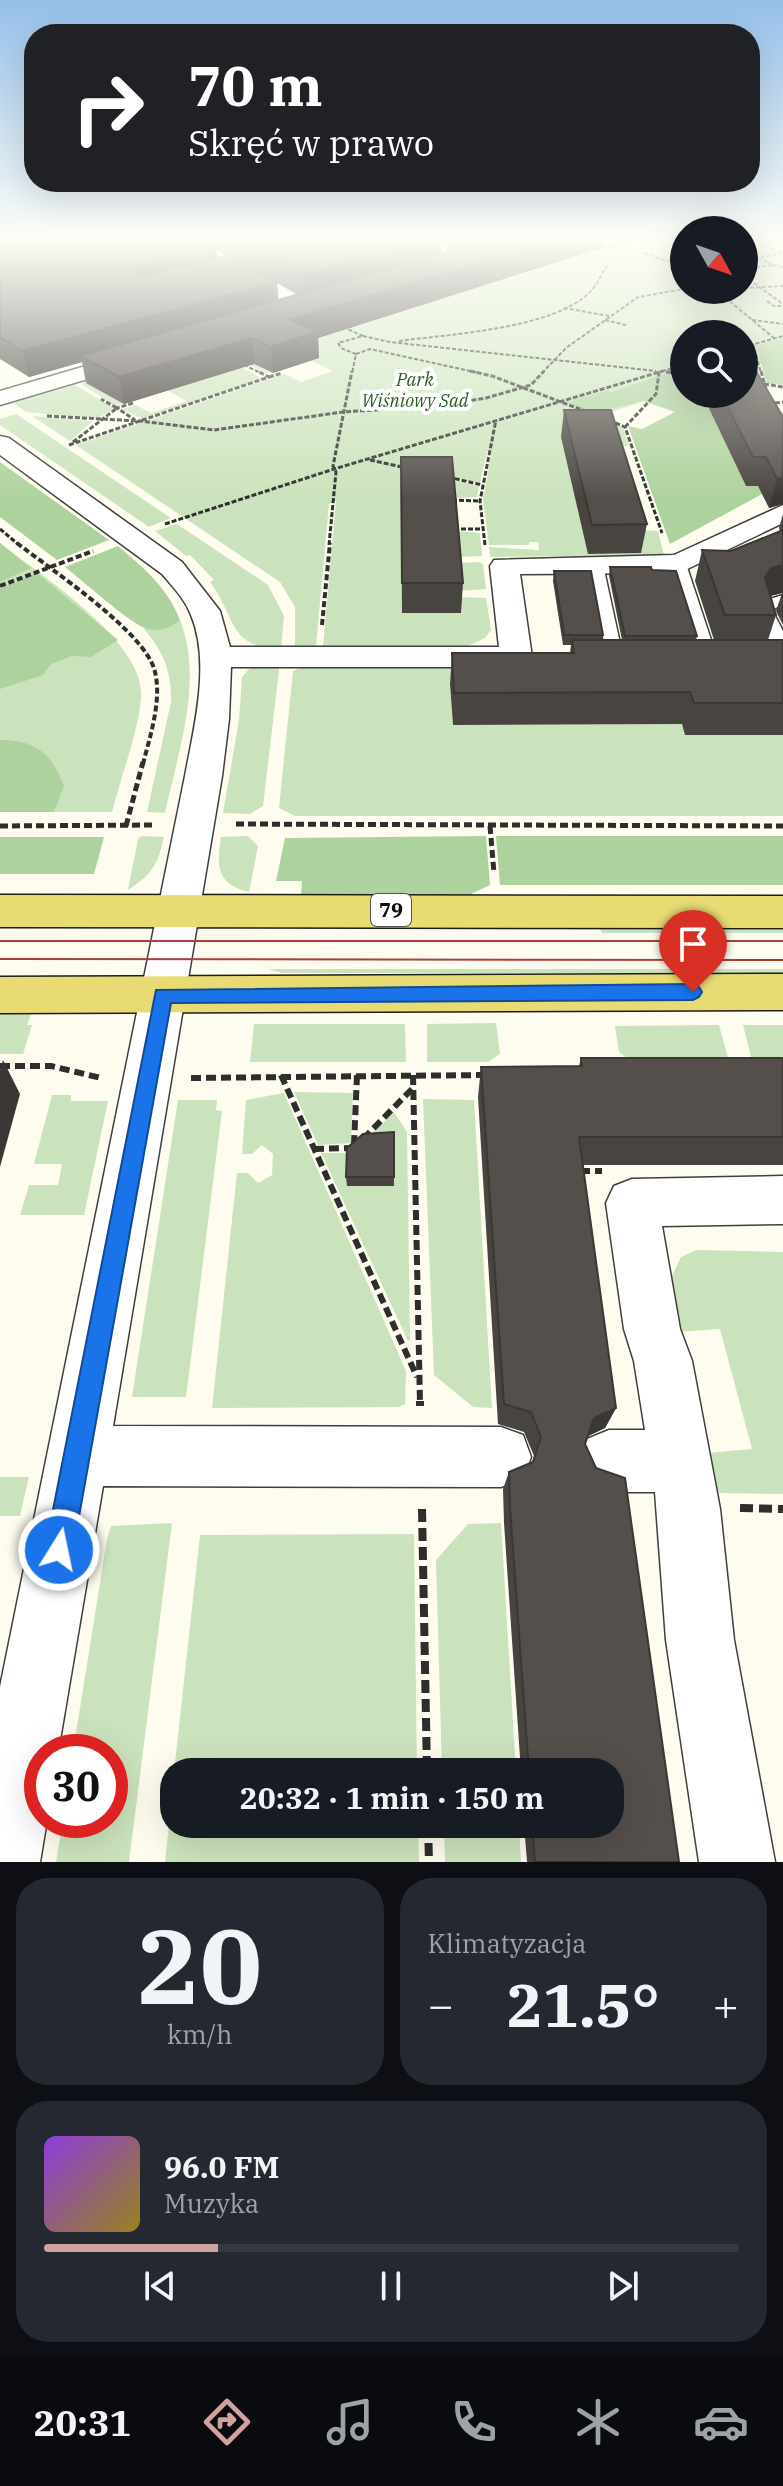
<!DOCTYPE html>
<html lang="pl">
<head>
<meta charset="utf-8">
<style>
	body { margin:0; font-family:"IBM Plex Serif",serif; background:#242831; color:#f1f3f6; height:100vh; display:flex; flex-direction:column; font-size:30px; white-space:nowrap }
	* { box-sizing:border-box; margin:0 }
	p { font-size:26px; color:#9ea1a6 }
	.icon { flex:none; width:44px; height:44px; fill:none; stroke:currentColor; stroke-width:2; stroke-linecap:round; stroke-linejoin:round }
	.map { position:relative; height:1862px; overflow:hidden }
	.sheet { display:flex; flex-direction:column; gap:16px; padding:16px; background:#0d0f14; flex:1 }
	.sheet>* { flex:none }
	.hud { position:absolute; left:24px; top:24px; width:736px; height:168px; border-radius:32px; box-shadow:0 8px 32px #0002; background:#202124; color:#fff; overflow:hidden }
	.needle { width:52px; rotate:130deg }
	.buttons { position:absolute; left:670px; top:216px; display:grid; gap:16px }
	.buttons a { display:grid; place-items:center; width:88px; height:88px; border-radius:50%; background:#171b24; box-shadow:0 8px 32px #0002; font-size:40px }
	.speed { position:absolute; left:24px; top:1734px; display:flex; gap:16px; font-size:40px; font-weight:700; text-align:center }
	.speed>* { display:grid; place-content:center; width:104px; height:104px; border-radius:50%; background:#171b24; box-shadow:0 8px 32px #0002; line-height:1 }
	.speed .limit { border:12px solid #d22; background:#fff; color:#111 }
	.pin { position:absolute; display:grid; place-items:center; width:68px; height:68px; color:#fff; margin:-82px -34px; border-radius:50% 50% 50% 0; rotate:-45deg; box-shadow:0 0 8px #0007 }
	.pin .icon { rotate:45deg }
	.me { position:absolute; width:88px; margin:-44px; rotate:10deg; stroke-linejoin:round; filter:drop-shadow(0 0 6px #0008) }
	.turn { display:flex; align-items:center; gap:28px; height:168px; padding:0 32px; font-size:36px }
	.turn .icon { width:104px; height:104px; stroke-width:2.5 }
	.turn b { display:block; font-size:56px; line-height:68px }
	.big { font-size:60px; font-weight:800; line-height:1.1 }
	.sheet .card { flex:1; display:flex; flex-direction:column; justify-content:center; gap:12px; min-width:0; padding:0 28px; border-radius:32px; background:#242831 }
	.sheet .dial { align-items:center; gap:0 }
	.dial b { font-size:104px; line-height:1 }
	.song { display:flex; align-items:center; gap:24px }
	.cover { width:96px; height:96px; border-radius:12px; background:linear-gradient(135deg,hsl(270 70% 55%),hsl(50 70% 35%)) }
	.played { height:8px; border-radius:4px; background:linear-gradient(90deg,#d2a29f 25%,#363941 25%) }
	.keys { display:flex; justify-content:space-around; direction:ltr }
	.heat { display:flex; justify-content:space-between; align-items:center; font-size:44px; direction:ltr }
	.sheet .tiles { flex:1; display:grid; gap:16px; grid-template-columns:1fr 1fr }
	.card:last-child { grid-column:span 2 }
	.trip { position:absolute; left:160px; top:1758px; width:464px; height:80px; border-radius:32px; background:#171b24; box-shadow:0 8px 32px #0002; font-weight:800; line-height:80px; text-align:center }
	.tab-bar { display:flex; height:128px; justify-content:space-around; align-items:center; background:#090b0e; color:#9ea1a6 }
	.tab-bar .icon { width:56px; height:56px }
	.tab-bar .on { color:#d2a29f }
	.tab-bar b { font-size:36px; color:#f1f3f6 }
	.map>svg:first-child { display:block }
	.green { fill:#cbe3bc }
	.forest { fill:#aed29d }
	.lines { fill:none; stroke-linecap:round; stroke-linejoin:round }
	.lane-casing { stroke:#3f3f3f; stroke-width:3 }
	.street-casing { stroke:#3f3f3f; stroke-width:3 }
	.primary-casing { stroke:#1d1d1d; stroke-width:3 }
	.path-far5 { stroke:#2e2e2e; stroke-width:2; stroke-dasharray:4 2; stroke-linecap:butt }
	.path-far4 { stroke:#2e2e2e; stroke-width:3; stroke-dasharray:5 2; stroke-linecap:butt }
	.path-far3 { stroke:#2e2e2e; stroke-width:4; stroke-dasharray:6 3; stroke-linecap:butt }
	.path-far2 { stroke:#2e2e2e; stroke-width:5; stroke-dasharray:8 4; stroke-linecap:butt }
	.path-far1 { stroke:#2e2e2e; stroke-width:6; stroke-dasharray:10 5; stroke-linecap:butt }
	.path { stroke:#2e2e2e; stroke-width:8; stroke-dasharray:13 6; stroke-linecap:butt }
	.lane { fill:#fff; fill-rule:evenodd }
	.street { fill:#fff; fill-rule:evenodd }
	.primary { fill:#e8db73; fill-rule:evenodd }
	.tram { stroke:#ac3f35; stroke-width:2 }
	.wall { fill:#484440; fill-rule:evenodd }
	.shaded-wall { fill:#3b3734 }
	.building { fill:#544f4a; stroke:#3b3734; stroke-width:2 }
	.route { fill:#1a73e8; stroke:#114b97; stroke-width:2 }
	.labels { text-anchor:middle; stroke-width:8; stroke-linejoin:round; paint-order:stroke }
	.far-park-label { font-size:18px; font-style:italic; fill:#295c25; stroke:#fff }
	.shield { fill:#fff; stroke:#555; stroke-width:2 }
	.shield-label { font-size:20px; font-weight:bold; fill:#0c0c0c }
</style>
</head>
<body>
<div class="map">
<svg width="783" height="1862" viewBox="0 0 783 1862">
	<rect width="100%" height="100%" fill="#fdfcee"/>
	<g class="green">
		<polygon points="671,238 684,238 684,290 744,290 744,238 783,238 783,356 756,365 761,382 744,380 744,334 684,334 684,388 596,417 623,427 629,446 609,447 634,530 658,531 664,555 490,557 489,547 539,550 538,542 529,542 529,545 489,545 483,499 492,450 487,452 480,483 424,473 479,486 477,497 452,498 460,597 486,598 491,630 485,638 468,646 323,647 336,501 329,504 316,646 295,646 295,607 280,582 76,445 284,374 301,382 333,371 312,361 319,357 303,350 256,365 272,374 266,373 208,345 331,324 345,330 349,328 315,313 354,327 577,256 596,244 622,251 640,243 658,247 674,240"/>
		<polygon points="203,346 263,379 142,419 122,409 136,405 151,413 186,401 167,390 116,406 81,384"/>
		<polygon points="75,385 114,408 97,419 26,412 13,403"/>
		<polygon points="16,414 171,518 149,527 0,425 0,419"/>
		<polygon points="32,416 93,421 70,441"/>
		<path d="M177,524L268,585L284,616L281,650C226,645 238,620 210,582L214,580L190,555L186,556L155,531Z"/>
		<polygon points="455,531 480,533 482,556 456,557"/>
		<path d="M0,543C40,575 147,643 141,698C138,734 121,776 112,812H0Z"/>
		<polygon points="479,562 483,564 486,589 459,591 457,563"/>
		<path d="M180,620C204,681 178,752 165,813L147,812L171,702C172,671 163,651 143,628C155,631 171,627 180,620Z"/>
		<polygon points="280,662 263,806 250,814 223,813 239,720 242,677 252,666"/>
		<polygon points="306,666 478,666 450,685 453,725 682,724 686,735 783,735 783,816 295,816 279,808 293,671"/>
		<path d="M142,836L164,837C157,866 153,873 128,890L138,839Z"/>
		<path d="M248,836L258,846L249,892C217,885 216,866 221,837Z"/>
		<polygon points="600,929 783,930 783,933 602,933"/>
		<polygon points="268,969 783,969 783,973 281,973"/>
		<polygon points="0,1014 31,1014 27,1025 32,1025 23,1054 0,1054"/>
		<polygon points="496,1023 500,1054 488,1062 427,1062 427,1024"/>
		<polygon points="254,1024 405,1024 406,1062 250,1062"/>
		<polygon points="719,1025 729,1061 631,1061 619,1052 615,1026"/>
		<polygon points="743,1025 783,1025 783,1061 752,1061"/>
		<polygon points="294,1092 353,1093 351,1143 318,1145"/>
		<polygon points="284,1093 406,1371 405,1404 398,1407 212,1408 237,1173 248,1173 258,1183 272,1175 273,1154 262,1145 252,1154 242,1154 246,1100"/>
		<polygon points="52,1095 71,1095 71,1101 108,1101 84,1215 20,1215 29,1185 58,1185 62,1164 34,1164"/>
		<polygon points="423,1099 474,1100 492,1408 473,1407 434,1375"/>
		<polygon points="178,1100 217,1100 216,1110 222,1111 186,1397 132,1397"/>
		<polygon points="394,1112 407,1132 410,1340 408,1341 321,1153 353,1153"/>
		<polygon points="696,1250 783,1252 783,1494 719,1493 707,1453 752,1449 720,1329 678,1332 670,1280 681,1257"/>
		<polygon points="0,1477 29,1477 20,1516 0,1516"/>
		<polygon points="172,1523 129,1862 56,1862 63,1820 110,1820 110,1752 73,1752 107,1539 111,1526"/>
		<polygon points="501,1523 516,1772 442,1772 436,1560 468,1524"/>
		<polygon points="414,1534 417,1772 174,1772 200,1535"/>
		<polygon points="174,1777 174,1824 418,1824 419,1862 165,1862"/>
		<polygon points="444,1824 519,1824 521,1862 445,1862"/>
	</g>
	<g class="forest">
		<polygon points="783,338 783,385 767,383 756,346"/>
		<polygon points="666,373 684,375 684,394 702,394 746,486 777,486 670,544 628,426 642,429 675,412 643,401 593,413 565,403 607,390 611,392"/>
		<polygon points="0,462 109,540 57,560 0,517"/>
		<polygon points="0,543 31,568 0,582"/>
		<path d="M118,546C143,567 168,588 180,620C171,628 158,633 145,628C127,621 83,581 65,567Z"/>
		<polygon points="37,573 118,640 91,657 72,656 51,664 43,675 0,689 0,589"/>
		<path d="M0,740C36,740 51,753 64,786L54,812H0Z"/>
		<polygon points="486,836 490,885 469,895 301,895 302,881 276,881 285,838"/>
		<polygon points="496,836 783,836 783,885 500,885"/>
		<polygon points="0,837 104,837 94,874 0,874"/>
	</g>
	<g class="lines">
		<defs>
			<g id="lane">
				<polygon points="431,238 441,239 457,267 447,264"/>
				<polygon points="582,238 597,238 626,247 622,249"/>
				<polygon points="679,560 686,564 717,658 714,661 704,661 701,658 672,564"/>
				<polygon points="596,561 603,565 623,657 615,662 607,657 589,565"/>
				<path d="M783,595V604L772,610L783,631V663L780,664L772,659C767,641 766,627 758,610L763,601Z"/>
			</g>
			<g id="street">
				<polygon points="137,351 148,357 145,362 0,405 0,391"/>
				<path d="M0,436L9,438L182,562L220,611L230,647H499L490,566L494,560L674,555L783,505V523L679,573L520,574L532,657L527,664L516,667H231L229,719L222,776L113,1426L501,1427L523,1435L531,1457L523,1479L501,1487L103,1486L58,1752H42V1820H47L40,1862H0V1687L185,776C194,727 211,663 191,615C185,599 173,587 162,574L0,455Z"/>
				<polygon points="783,1176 783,1224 662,1226 680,1329 692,1361 720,1509 734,1640 775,1862 699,1862 666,1640 655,1492 609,1492 587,1483 578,1461 587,1439 609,1430 645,1430 634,1361 624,1329 606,1203 614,1186 632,1179"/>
			</g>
			<g id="primary">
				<polygon points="0,895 783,896 783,928 0,927"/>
				<polygon points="783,974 783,1010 0,1013 0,977"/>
			</g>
		</defs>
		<use href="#lane" class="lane-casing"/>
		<use href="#street" class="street-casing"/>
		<use href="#primary" class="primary-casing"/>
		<g class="path-far5">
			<polyline points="748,241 774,250"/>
			<polyline points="744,251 759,258 783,252"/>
			<polyline points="644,253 684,267"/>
			<polyline points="669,259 684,259"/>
			<polyline points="773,265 783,267"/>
			<polyline points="744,269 773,265 759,258"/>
			<polyline points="744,276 783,304"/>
			<polyline points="744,288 783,286"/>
			<polyline points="716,290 774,338"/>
			<polyline points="767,301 774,306 783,306"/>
			<polyline points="564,308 609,316"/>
			<polyline points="605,320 626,325"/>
			<polyline points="752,320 783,324"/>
			<polyline points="343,327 363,336 338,343 341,348 356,354 352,373"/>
			<polyline points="363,336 390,342 656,371"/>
			<path d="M399,341C450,334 553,329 590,292C597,285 601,274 607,266"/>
			<polyline points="753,344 761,373"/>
			<polyline points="744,347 783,336"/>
			<polyline points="356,354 370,349 479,373"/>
			<polyline points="244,365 261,373"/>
			<polyline points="666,372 677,373"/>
			<polyline points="542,373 566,348 638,297 684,289"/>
			<polyline points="656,373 684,365"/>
		</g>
		<g class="path-far4">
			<polyline points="470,371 492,376 585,411"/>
			<polyline points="761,371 766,389"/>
			<polyline points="666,372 684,374"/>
			<polyline points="269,377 282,373"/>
			<polyline points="764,384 783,387"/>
			<polyline points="133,403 117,408 135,420"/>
			<polyline points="768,404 783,402"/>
			<polyline points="47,416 140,421 214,430 343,412 437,406 486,398 531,385 544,371"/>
			<polyline points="609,420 625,427 662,533"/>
			<polyline points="625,427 656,394 659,373"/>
			<polyline points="73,442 117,408 101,399"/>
			<polyline points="69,445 269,377 257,371"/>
			<polyline points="370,460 407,468"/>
			<polyline points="448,477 482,485"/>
			<polyline points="452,500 479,501"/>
			<polyline points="165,524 334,469 663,371"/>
			<polyline points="0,529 19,545"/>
			<polyline points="454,529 483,529"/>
			<polyline points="329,545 336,472 333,466 352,371"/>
			<polyline points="485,545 480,501 496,420"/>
		</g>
		<g class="path-far3">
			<path d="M17,543C50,569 147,633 155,672C162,701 150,736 143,764"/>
			<polyline points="0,586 93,551"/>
			<polyline points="322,625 330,543"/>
		</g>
		<g class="path-far2">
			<polyline points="236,824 783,826"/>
			<polyline points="0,826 154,825"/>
			<polyline points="126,826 143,762"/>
			<polyline points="490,826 494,873"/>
		</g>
		<g class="path-far1">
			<polyline points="0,1066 51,1066 101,1078"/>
			<polyline points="281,1075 417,1377"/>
			<polyline points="413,1075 420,1403"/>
			<polyline points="191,1078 485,1075"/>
			<polyline points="363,1139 412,1089"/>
			<polyline points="354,1145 357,1075"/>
			<polyline points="314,1149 353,1148"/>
			<polyline points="580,1171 602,1171"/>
		</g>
		<g class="path">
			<polyline points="420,1401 420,1406"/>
			<polyline points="740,1508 783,1509"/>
			<polyline points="422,1509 427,1772"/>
			<polyline points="428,1824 429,1862"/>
		</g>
		<use href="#lane" class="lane"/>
		<use href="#street" class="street"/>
		<use href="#primary" class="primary"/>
		<g class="tram">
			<polyline points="0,941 783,941"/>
			<polyline points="0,959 783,960"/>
		</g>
	</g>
	<g class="wall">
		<path d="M0,238H441V254L452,251L444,238H606L604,247L318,338L319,358L273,373L254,364L124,404L86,383L82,362L29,377L0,359ZM216,249L228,256L217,258ZM277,283L298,295L278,300Z"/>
		<polygon points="702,394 744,394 783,417 783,504 769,508 758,486 746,486"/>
		<polygon points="564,410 647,524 641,553 588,554 561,437"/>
		<polygon points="401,457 463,583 461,613 402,613"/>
		<polygon points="783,514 783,625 776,611 782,593 770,596 776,615 768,640 783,640 783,735 685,735 682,724 453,725 450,684 452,653 570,653 571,645 563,645 553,581 554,571 603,635 603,640 622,640 609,576 610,567 652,570 697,636 696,640 714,640 695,581 702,550 731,551 780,531 779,528"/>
		<polygon points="581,1058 783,1058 783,1165 583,1165 616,1408 605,1428 588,1436 585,1444 679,1862 527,1862 524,1824 610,1824 610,1772 521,1772 504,1523 503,1489 509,1472 532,1463 534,1456 524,1432 498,1424 478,1097 481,1067 579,1066"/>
		<polygon points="394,1132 394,1186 347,1186 346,1177"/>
	</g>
	<g class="shaded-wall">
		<polygon points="60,238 157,238 65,261 58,241"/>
		<polygon points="434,238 441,238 441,260 305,299 304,274"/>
		<polygon points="455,238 514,238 454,256"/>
		<polygon points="561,238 606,238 604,247 318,338 319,358 273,373 271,347 290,320"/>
		<polygon points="216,247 219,271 139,292 134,273 135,268"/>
		<polygon points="277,282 279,307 80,356 82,362 29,377 22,351"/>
		<polygon points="252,338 254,364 124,404 119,377"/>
		<polygon points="783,477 783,504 769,508 777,479"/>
		<polygon points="783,565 783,589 782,593 762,598 765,578 771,568"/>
		<polygon points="3,1060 20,1094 0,1167 0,1070"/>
		<polygon points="616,1408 605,1428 584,1438 594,1418"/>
	</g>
	<g class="building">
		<polygon points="0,238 60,238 58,241 66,246 100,238 201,238 216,247 135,268 134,273 142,276 230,255 277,282 22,351 0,337"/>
		<polygon points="237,238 434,238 304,274"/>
		<polygon points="498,238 561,238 290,320 317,332 271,347 252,338 119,377 80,356"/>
		<polygon points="744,366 753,366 783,417 783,477 777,479 766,457 753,457 721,394 744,394"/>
		<polygon points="564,410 611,410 647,524 592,525"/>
		<polygon points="401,457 452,457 463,583 402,583"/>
		<polygon points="783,530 783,565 771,568 765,578 776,615 725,615 702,550 731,551"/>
		<polygon points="610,567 651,567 652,570 676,571 697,636 625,636"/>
		<polygon points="554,571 591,571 603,635 564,635"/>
		<polygon points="572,640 783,640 783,703 694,703 690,692 454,693 452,653 574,653"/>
		<polygon points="581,1058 783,1058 783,1137 579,1137 616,1408 594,1418 585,1444 596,1468 625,1478 679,1862 535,1862 532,1824 610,1824 610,1772 529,1772 510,1507 509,1472 533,1462 541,1437 531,1412 504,1404 481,1067 582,1066"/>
		<polygon points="394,1132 394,1177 346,1177 347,1148 363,1134"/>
	</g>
	<linearGradient id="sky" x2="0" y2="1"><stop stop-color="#95c0ea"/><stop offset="0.48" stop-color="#fefef7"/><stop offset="1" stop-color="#fefef7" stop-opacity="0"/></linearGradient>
	<rect width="783" height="499" fill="url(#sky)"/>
	<polygon class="route" points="693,984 699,987 702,992 699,997 693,1000 171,1003 73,1550 69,1559 59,1564 49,1559 45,1550 156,990"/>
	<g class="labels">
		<g class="far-park-label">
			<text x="415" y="386">Park<tspan x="415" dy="21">Wiśniowy Sad</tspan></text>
		</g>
		<rect class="shield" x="371" y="894" width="40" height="32" rx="6"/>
		<g class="shield-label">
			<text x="391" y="917">79</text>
		</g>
	</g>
</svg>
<div class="buttons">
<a><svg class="needle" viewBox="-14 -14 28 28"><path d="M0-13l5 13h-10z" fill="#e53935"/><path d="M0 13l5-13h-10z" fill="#9ea1a6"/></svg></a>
<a><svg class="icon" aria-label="search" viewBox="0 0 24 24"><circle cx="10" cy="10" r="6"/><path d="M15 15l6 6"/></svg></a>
</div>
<div class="speed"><div class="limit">30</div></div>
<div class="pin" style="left:693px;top:992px;background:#d93025"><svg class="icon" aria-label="arrive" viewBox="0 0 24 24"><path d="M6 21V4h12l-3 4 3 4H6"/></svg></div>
<svg class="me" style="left:59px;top:1550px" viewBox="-20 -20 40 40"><circle r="17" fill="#1a73e8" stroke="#fff" stroke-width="3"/><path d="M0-11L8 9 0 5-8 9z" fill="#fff"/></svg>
<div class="trip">20:32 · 1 min · 150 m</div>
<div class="hud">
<div class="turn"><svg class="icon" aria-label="right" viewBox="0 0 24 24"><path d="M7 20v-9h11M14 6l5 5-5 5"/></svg><div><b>70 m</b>Skręć w prawo</div></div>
</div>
</div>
<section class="sheet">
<div class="tiles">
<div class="card dial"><b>20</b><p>km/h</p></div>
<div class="card"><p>Klimatyzacja</p>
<div class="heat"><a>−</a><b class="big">21.5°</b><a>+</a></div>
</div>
<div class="card">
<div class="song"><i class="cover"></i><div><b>96.0 FM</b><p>Muzyka</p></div></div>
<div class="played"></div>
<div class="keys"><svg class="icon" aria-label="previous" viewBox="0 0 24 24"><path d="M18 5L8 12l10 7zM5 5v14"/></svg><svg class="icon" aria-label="pause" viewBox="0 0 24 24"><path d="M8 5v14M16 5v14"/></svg><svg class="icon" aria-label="next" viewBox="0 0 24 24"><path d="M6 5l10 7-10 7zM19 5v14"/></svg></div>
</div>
</div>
</section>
<nav class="tab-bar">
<b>20:31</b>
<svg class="icon on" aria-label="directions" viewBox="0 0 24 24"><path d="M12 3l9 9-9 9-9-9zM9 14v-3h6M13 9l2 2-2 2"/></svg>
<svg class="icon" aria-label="music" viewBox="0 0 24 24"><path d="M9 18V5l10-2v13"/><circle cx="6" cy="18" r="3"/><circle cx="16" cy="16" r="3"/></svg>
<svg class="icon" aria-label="phone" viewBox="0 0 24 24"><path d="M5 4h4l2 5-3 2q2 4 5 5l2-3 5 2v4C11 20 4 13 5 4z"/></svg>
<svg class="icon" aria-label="climate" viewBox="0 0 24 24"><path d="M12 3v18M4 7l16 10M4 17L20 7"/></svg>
<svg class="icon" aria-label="car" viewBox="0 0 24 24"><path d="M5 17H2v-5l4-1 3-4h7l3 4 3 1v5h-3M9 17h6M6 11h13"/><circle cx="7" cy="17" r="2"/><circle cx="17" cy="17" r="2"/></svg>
</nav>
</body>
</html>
